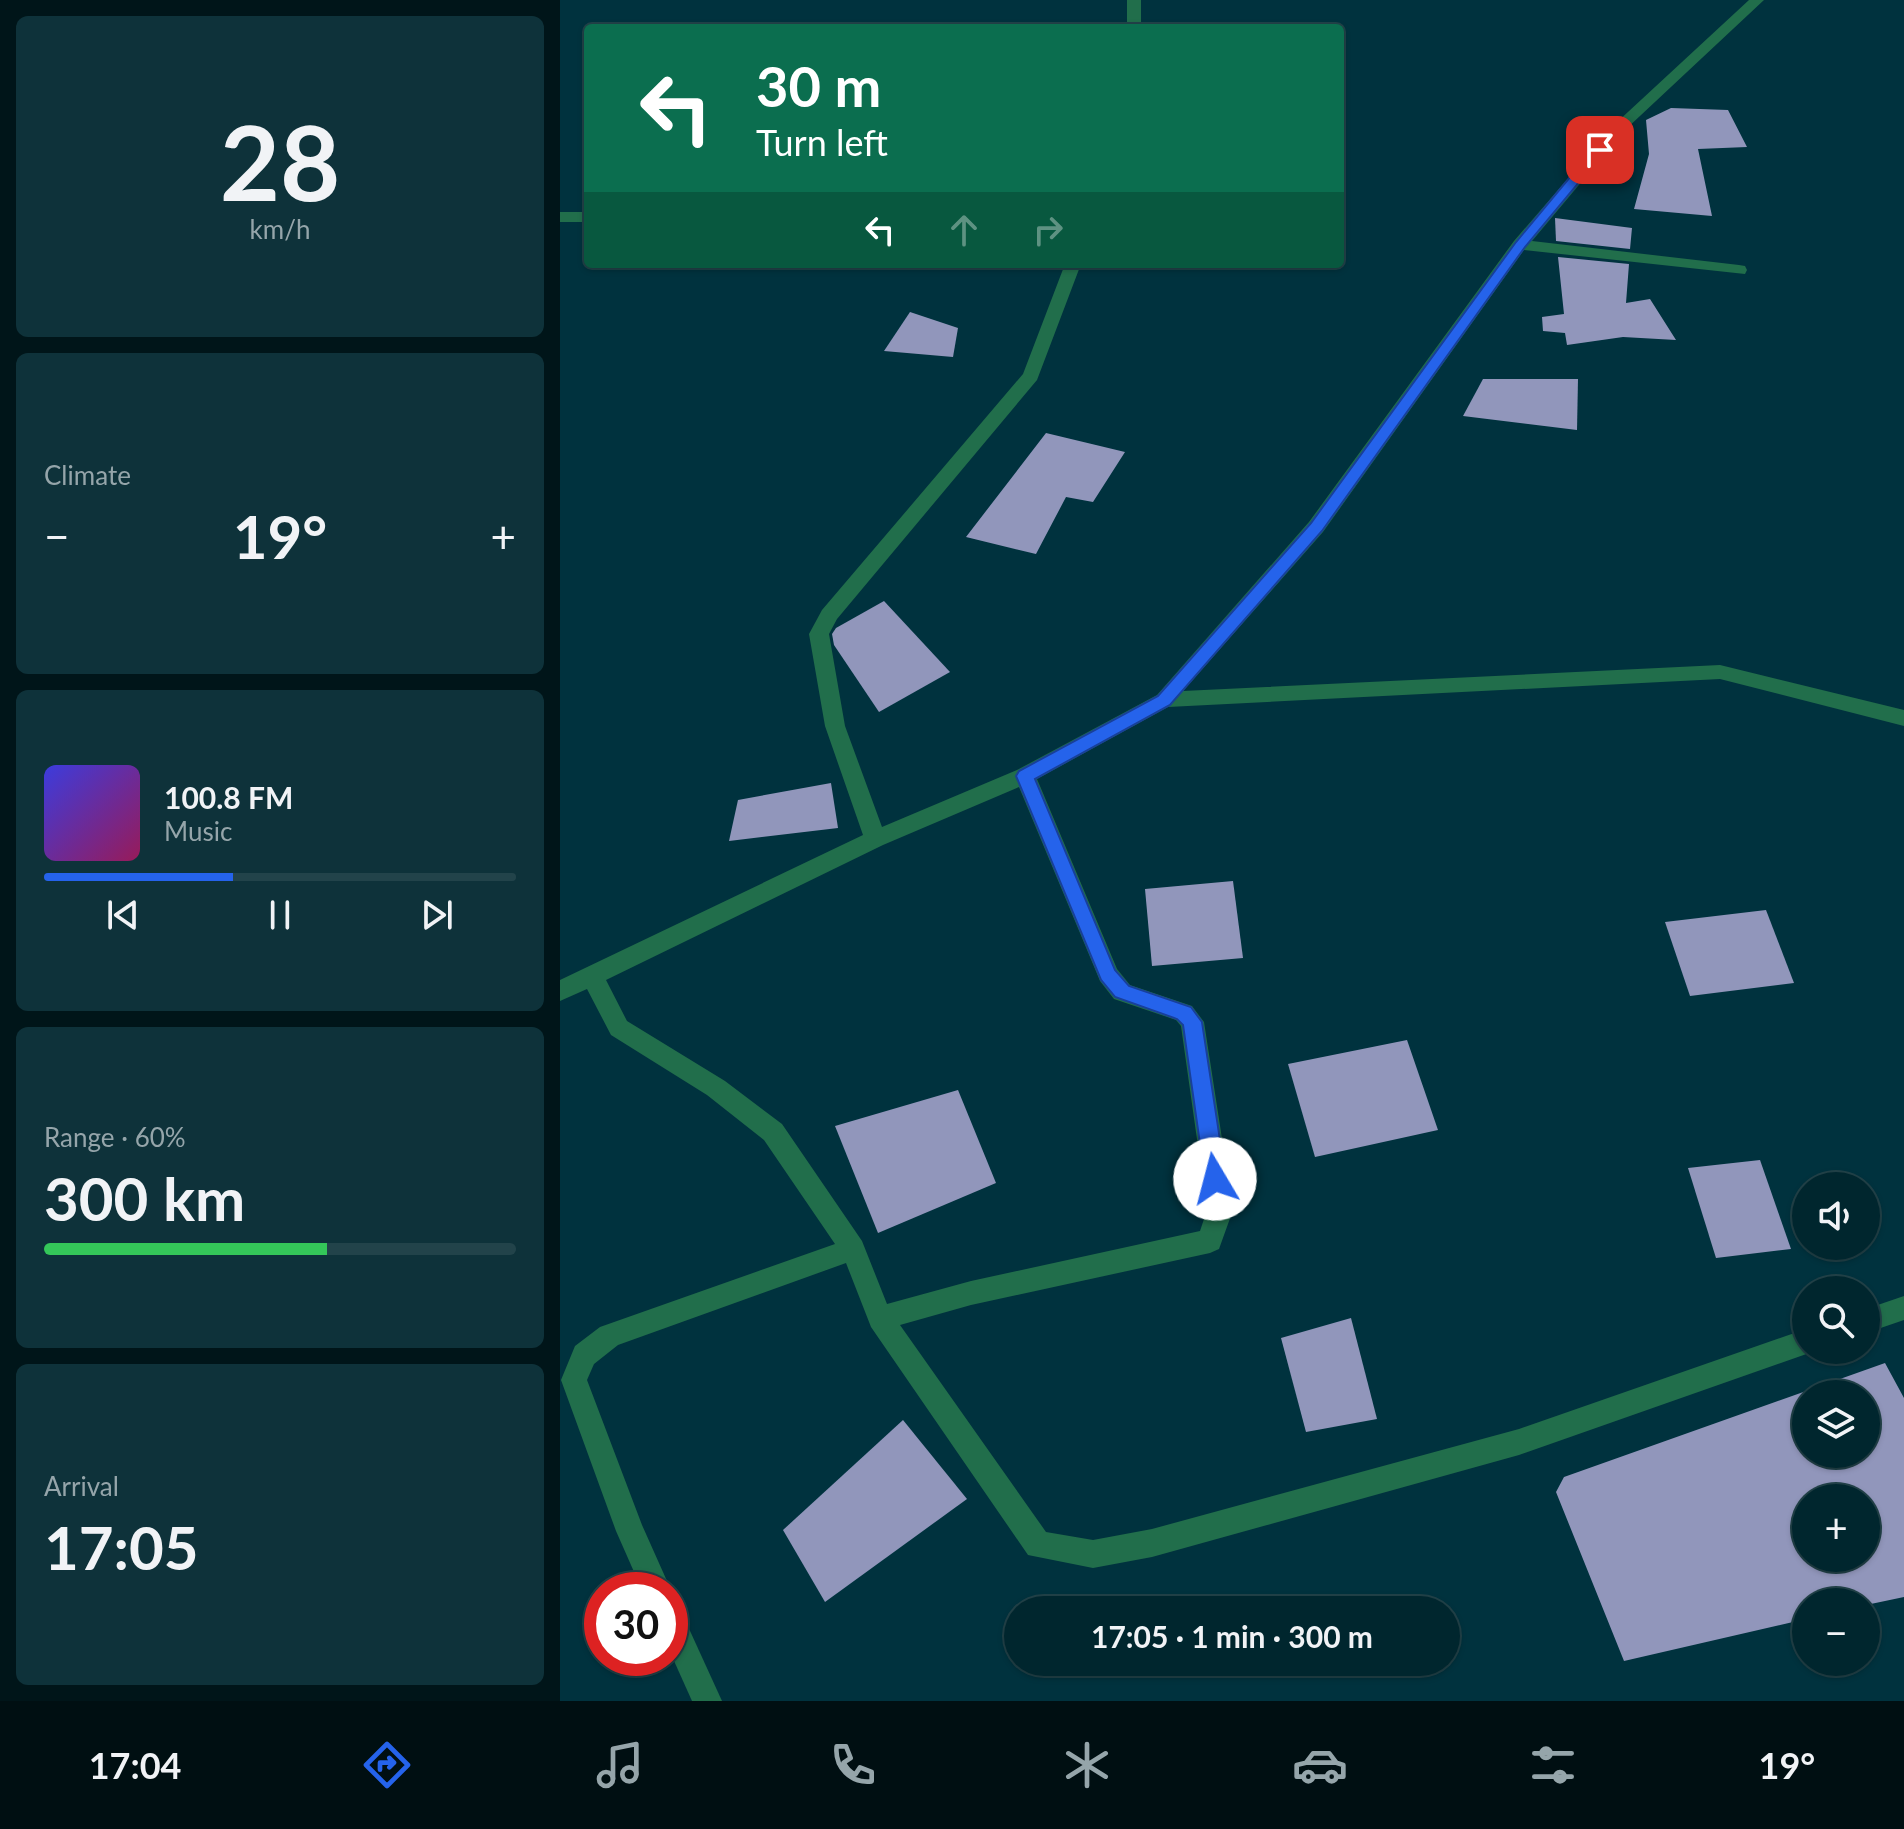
<!DOCTYPE html>
<html lang="en">
<head>
<meta charset="utf-8">
<style>
	body { margin:0; font-family:Lato,sans-serif; background:#0e323a; color:#f1f3f6; height:100vh; display:flex; flex-direction:column; font-size:30px; white-space:nowrap }
	* { box-sizing:border-box; margin:0 }
	p { font-size:26px; color:#95a5aa }
	.icon { flex:none; width:44px; height:44px; fill:none; stroke:currentColor; stroke-width:2; stroke-linecap:round; stroke-linejoin:round }
	.map { position:relative; flex:1; overflow:hidden }
	.panel { display:flex; flex-direction:column; gap:16px; padding:16px; background:#001519; width:560px }
	.panel>* { flex:none }
	.top-card { position:absolute; left:24px; top:24px; width:760px; height:244px; border-radius:8px; box-shadow:0 2px 6px #0004,0 0 0 2px #22434a; background:#0b6e4f; color:#fff; overflow:hidden }
	.fabs { position:absolute; left:1232px; top:1172px; display:grid; gap:16px }
	.fabs a { display:grid; place-items:center; width:88px; height:88px; border-radius:50%; background:#00262e; box-shadow:0 2px 6px #0004,0 0 0 2px #22434a; font-size:40px }
	.speed { position:absolute; left:24px; top:1572px; display:flex; gap:16px; font-size:40px; font-weight:700; text-align:center }
	.speed>* { display:grid; place-content:center; width:104px; height:104px; border-radius:50%; background:#00262e; box-shadow:0 2px 6px #0004,0 0 0 2px #22434a; line-height:1 }
	.speed .limit { border:12px solid #d22; background:#fff; color:#111 }
	.pin { position:absolute; display:grid; place-items:center; width:68px; height:68px; color:#fff; margin:-34px; border-radius:16px; box-shadow:0 4px 12px #0006 }
	.me { position:absolute; width:88px; margin:-44px; rotate:352deg; stroke-linejoin:round; filter:drop-shadow(0 0 6px #0008) }
	.turn { display:flex; align-items:center; gap:28px; height:168px; padding:0 40px; font-size:36px }
	.turn .icon { width:104px; height:104px; stroke-width:2.5 }
	.turn b { display:block; font-size:56px; line-height:68px }
	.lanes { display:flex; align-items:center; height:76px; padding:0 40px; background:#0003; justify-content:center; gap:40px; direction:ltr }
	.lanes .off { opacity:.35 }
	.big { font-size:60px; font-weight:700; line-height:1.1 }
	.panel .card { flex:1; display:flex; flex-direction:column; justify-content:center; gap:12px; min-width:0; padding:0 28px; border-radius:12px; background:#0e323a }
	.panel .dial { align-items:center; gap:0 }
	.dial b { font-size:104px; line-height:1 }
	.song { display:flex; align-items:center; gap:24px }
	.cover { width:96px; height:96px; border-radius:12px; background:linear-gradient(135deg,hsl(240 70% 55%),hsl(330 70% 35%)) }
	.played { height:8px; border-radius:4px; background:linear-gradient(90deg,#2563eb 40%,#22434a 40%) }
	.keys { display:flex; justify-content:space-around; direction:ltr }
	.heat { display:flex; justify-content:space-between; align-items:center; font-size:44px; direction:ltr }
	.charge { height:12px; border-radius:6px; background:linear-gradient(90deg,#34c759 60%,#22434a 0) }
	.trip { position:absolute; left:444px; top:1596px; width:456px; height:80px; border-radius:40px; background:#00262e; box-shadow:0 2px 6px #0004,0 0 0 2px #22434a; font-weight:700; line-height:80px; text-align:center }
	.menu { display:flex; height:128px; justify-content:space-around; align-items:center; background:#000f12; color:#95a5aa }
	.menu .icon { width:56px; height:56px }
	.menu .current { color:#2563eb }
	.menu b { font-size:36px; color:#f1f3f6 }
	main { display:flex; flex:1; min-height:0 }
	.map>svg:first-child { display:block }
	.building { fill:#9196bb; fill-rule:evenodd }
	.lines { fill:none; stroke-linecap:round; stroke-linejoin:round }
	.minor { fill:#216e4b; fill-rule:evenodd }
	.route { fill:#2563eb; stroke:#184099; stroke-width:2 }
</style>
</head>
<body>
<main>
<section class="panel">
<div class="card dial"><b>28</b><p>km/h</p></div>
<div class="card"><p>Climate</p>
<div class="heat"><a>−</a><b class="big">19°</b><a>+</a></div>
</div>
<div class="card">
<div class="song"><i class="cover"></i><div><b>100.8 FM</b><p>Music</p></div></div>
<div class="played"></div>
<div class="keys"><svg class="icon" aria-label="previous" viewBox="0 0 24 24"><path d="M18 5L8 12l10 7zM5 5v14"/></svg><svg class="icon" aria-label="pause" viewBox="0 0 24 24"><path d="M8 5v14M16 5v14"/></svg><svg class="icon" aria-label="next" viewBox="0 0 24 24"><path d="M6 5l10 7-10 7zM19 5v14"/></svg></div>
</div>
<div class="card"><p>Range · 60%</p><b class="big">300 km</b><div class="charge"></div></div>
<div class="card"><p>Arrival</p><b class="big">17:05</b></div>
</section>
<div class="map">
<svg width="1344" height="1701" viewBox="0 0 1344 1701">
	<rect width="100%" height="100%" fill="#00323e"/>
	<g class="building">
		<polygon points="1111,108 1168,110 1187,147 1138,149 1152,216 1074,209 1089,154 1086,120"/>
		<polygon points="995,218 1072,228 1070,249 996,241"/>
		<polygon points="998,257 1069,264 1066,303 1090,299 1116,340 1063,337 1007,345 1005,333 983,331 982,317 1004,314"/>
		<polygon points="350,312 398,328 393,357 324,351"/>
		<polygon points="923,379 1018,379 1017,430 903,416"/>
		<polygon points="486,433 565,452 533,502 506,497 476,554 406,537"/>
		<polygon points="324,601 390,672 319,712 274,645 272,634 276,628"/>
		<polygon points="271,783 278,828 169,841 178,800"/>
		<polygon points="673,881 683,958 592,966 585,889"/>
		<polygon points="1206,910 1234,983 1130,996 1105,922"/>
		<polygon points="847,1040 878,1130 755,1157 728,1064"/>
		<polygon points="398,1090 436,1183 318,1233 275,1126"/>
		<polygon points="1200,1160 1231,1249 1156,1258 1128,1168"/>
		<polygon points="791,1318 817,1419 746,1432 721,1338"/>
		<path d="M1325,1363L1344,1398V1597L1306,1605V1602H1246V1619L1064,1661L996,1492L1004,1477ZM1246,1394H1306V1454H1246ZM1246,1498H1306V1558H1246Z"/>
		<polygon points="343,1420 407,1499 265,1602 223,1530"/>
	</g>
	<g class="lines">
		<g class="minor">
			<rect x="567" y="0" width="14" height="28"/>
			<path d="M1189,0H1204L1065,130L972,241L1179,265L1185,266L1187,270L1185,274L964,250L763,532L623,691L1160,665L1344,710V726L1160,679L608,707L477,779L557,969L570,985L632,1006L644,1022L673,1210L659,1249L650,1253L411,1305L340,1325L486,1532L533,1540L592,1529L959,1429L1246,1329V1350L1255,1351L959,1455L592,1557L533,1568L468,1555L311,1327L286,1263L58,1345L34,1364L27,1380L82,1525L111,1590L110,1593V1590H82L56,1531L1,1380L15,1346L40,1327L275,1244L204,1140L147,1095L51,1035L27,989L0,1001V980L303,835L265,726L249,634L262,610L463,374L505,264H521L477,380L277,619L269,634L285,726L322,827L457,770L597,695L749,522L954,241L1055,124ZM459,787L540,981L554,999L616,1020L621,1026L647,1210L640,1231L411,1281L327,1304L302,1241L222,1124L165,1081L67,1021L46,980L323,845Z"/>
			<rect x="0" y="212" width="28" height="10"/>
			<polygon points="1344,1296 1344,1320 1306,1333 1306,1309"/>
			<polygon points="110,1605 120,1609 162,1701 132,1701 110,1652"/>
		</g>
	</g>
	<polygon class="route" points="1035,147 1046,150 965,247 762,531 610,705 475,779 555,970 569,986 631,1007 642,1022 666,1179 663,1185 655,1188 648,1185 645,1179 623,1025 617,1019 555,997 541,980 456,776 459,771 598,696 751,523 956,242"/>
</svg>
<div class="fabs">
<a><svg class="icon" aria-label="sound" viewBox="0 0 24 24"><path d="M4 9h4l5-4v14l-5-4H4zM17 9q2 3 0 6"/></svg></a>
<a><svg class="icon" aria-label="search" viewBox="0 0 24 24"><circle cx="10" cy="10" r="6"/><path d="M15 15l6 6"/></svg></a>
<a><svg class="icon" aria-label="layers" viewBox="0 0 24 24"><path d="M12 4l9 5-9 5-9-5zM3 14l9 5 9-5"/></svg></a>
<a>+</a>
<a>−</a>
</div>
<div class="speed"><div class="limit">30</div></div>
<div class="pin" style="left:1040px;top:150px;background:#d93025"><svg class="icon" aria-label="arrive" viewBox="0 0 24 24"><path d="M6 21V4h12l-3 4 3 4H6"/></svg></div>
<svg class="me" style="left:655px;top:1179px" viewBox="-20 -20 40 40"><circle r="19" fill="#fff"/><path d="M0-13L10 11 0 6-10 11z" fill="#2563eb"/></svg>
<div class="trip">17:05 · 1 min · 300 m</div>
<div class="top-card">
<div class="turn"><svg class="icon" aria-label="left" viewBox="0 0 24 24"><path d="M17 20v-9H6M10 6l-5 5 5 5"/></svg><div><b>30 m</b>Turn left</div></div>
<div class="lanes"><svg class="icon" aria-label="left" viewBox="0 0 24 24"><path d="M17 20v-9H6M10 6l-5 5 5 5"/></svg><svg class="icon off" aria-label="ahead" viewBox="0 0 24 24"><path d="M12 20V5M6 11l6-6 6 6"/></svg><svg class="icon off" aria-label="right" viewBox="0 0 24 24"><path d="M7 20v-9h11M14 6l5 5-5 5"/></svg></div>
</div>
</div>
</main>
<nav class="menu">
<b>17:04</b>
<svg class="icon current" aria-label="directions" viewBox="0 0 24 24"><path d="M12 3l9 9-9 9-9-9zM9 14v-3h6M13 9l2 2-2 2"/></svg>
<svg class="icon" aria-label="music" viewBox="0 0 24 24"><path d="M9 18V5l10-2v13"/><circle cx="6" cy="18" r="3"/><circle cx="16" cy="16" r="3"/></svg>
<svg class="icon" aria-label="phone" viewBox="0 0 24 24"><path d="M5 4h4l2 5-3 2q2 4 5 5l2-3 5 2v4C11 20 4 13 5 4z"/></svg>
<svg class="icon" aria-label="climate" viewBox="0 0 24 24"><path d="M12 3v18M4 7l16 10M4 17L20 7"/></svg>
<svg class="icon" aria-label="car" viewBox="0 0 24 24"><path d="M5 17H2v-5l4-1 3-4h7l3 4 3 1v5h-3M9 17h6M6 11h13"/><circle cx="7" cy="17" r="2"/><circle cx="17" cy="17" r="2"/></svg>
<svg class="icon" aria-label="filters" viewBox="0 0 24 24"><path d="M4 7h16M4 17h16"/><circle cx="9" cy="7" r="2"/><circle cx="15" cy="17" r="2"/></svg>
<b>19°</b>
</nav>
</body>
</html>
